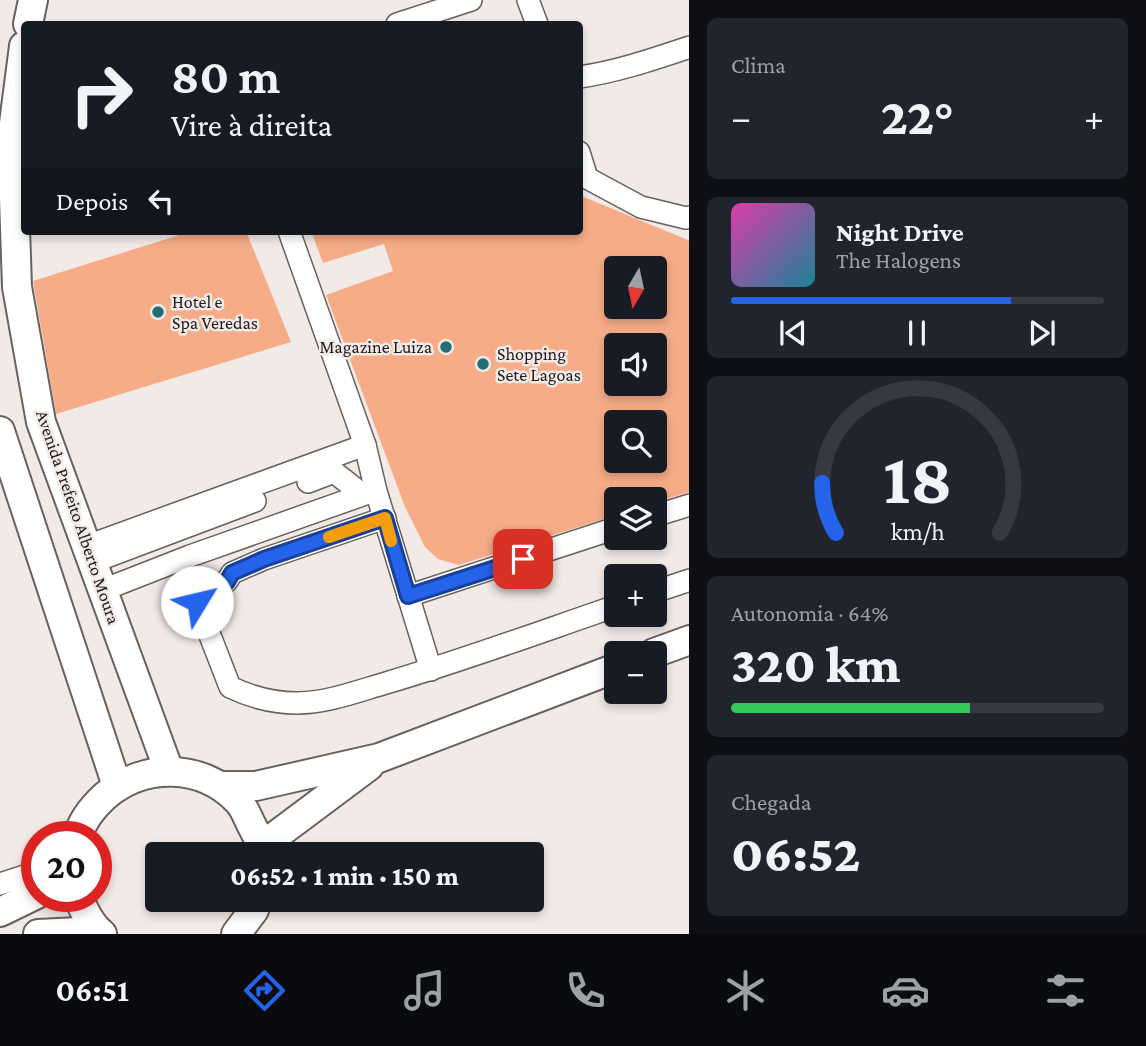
<!DOCTYPE html>
<html lang="pt">
<head>
<meta charset="utf-8">
<style>
	body { margin:0; font-family:"Crimson Pro",serif; background:#20242c; color:#f1f3f6; height:100vh; display:flex; flex-direction:column; font-size:26px; white-space:nowrap }
	* { box-sizing:border-box; margin:0 }
	p { font-size:23px; color:#9ea1a6 }
	.icon { flex:none; width:38px; height:38px; fill:none; stroke:currentColor; stroke-width:2; stroke-linecap:round; stroke-linejoin:round }
	.map { position:relative; flex:1; overflow:hidden }
	.side { display:flex; flex-direction:column; gap:18px; padding:18px; background:#0d0f14; width:457px }
	.side>* { flex:none }
	.banner { position:absolute; left:21px; top:21px; width:562px; height:214px; border-radius:7px; box-shadow:0 4px 10px #0003; background:#171b24; color:#f1f3f6; overflow:hidden }
	.needle { width:46px; rotate:189deg }
	.tools { position:absolute; left:604px; top:256px; display:grid; gap:14px }
	.tools a { display:grid; place-items:center; width:63px; height:63px; border-radius:7px; background:#171b24; box-shadow:0 4px 10px #0003; font-size:35px }
	.speed { position:absolute; left:21px; top:821px; display:flex; gap:14px; font-size:35px; font-weight:700; text-align:center }
	.speed>* { display:grid; place-content:center; width:91px; height:91px; border-radius:50%; background:#171b24; box-shadow:0 4px 10px #0003; line-height:1 }
	.speed .limit { border:10px solid #d22; background:#fff; color:#111 }
	.pin { position:absolute; display:grid; place-items:center; width:60px; height:60px; color:#fff; margin:-30px; border-radius:14px; box-shadow:0 4px 10px #0006 }
	.me { position:absolute; width:77px; margin:-38px; rotate:54deg; stroke-linejoin:round; filter:drop-shadow(0 0 5px #0008) }
	.turn { display:flex; align-items:center; gap:24px; height:147px; padding:0 35px; font-size:32px }
	.turn .icon { width:91px; height:91px; stroke-width:2.5 }
	.turn b { display:block; font-size:49px; line-height:60px }
	.then { display:flex; align-items:center; height:66px; padding:0 35px; background:#0003; gap:14px; font-size:26px }
	.big { font-size:52px; font-weight:800; line-height:1.1 }
	.side .tile { flex:1; display:flex; flex-direction:column; justify-content:center; gap:10px; min-width:0; padding:0 24px; border-radius:10px; background:#20242c }
	.side .dial { align-items:center; gap:0 }
	.dial svg { height:182px; overflow:visible; fill:none; stroke:#363941; stroke-width:7; stroke-linecap:round; text-anchor:middle }
	.dial text { fill:#f1f3f6; stroke:none }
	.song { display:flex; align-items:center; gap:21px }
	.cover { width:84px; height:84px; border-radius:10px; background:linear-gradient(135deg,hsl(320 70% 55%),hsl(190 70% 35%)) }
	.played { height:7px; border-radius:4px; background:linear-gradient(90deg,#2563eb 75%,#363941 75%) }
	.keys { display:flex; justify-content:space-around; direction:ltr }
	.heat { display:flex; justify-content:space-between; align-items:center; font-size:38px; direction:ltr }
	.charge { height:10px; border-radius:5px; background:linear-gradient(90deg,#34c759 64%,#363941 0) }
	.trip { position:absolute; left:145px; top:842px; width:399px; height:70px; border-radius:7px; background:#171b24; box-shadow:0 4px 10px #0003; font-weight:800; line-height:70px; text-align:center }
	.tab-bar { display:flex; height:112px; justify-content:space-around; align-items:center; background:#090b0e; color:#9ea1a6 }
	.tab-bar .icon { width:49px; height:49px }
	.tab-bar .current { color:#2563eb }
	.tab-bar b { font-size:32px; color:#f1f3f6 }
	main { display:flex; flex:1; min-height:0 }
	.map>svg:first-child { display:block }
	.building { fill:#f6ac87; fill-rule:evenodd }
	.lines { fill:none; stroke-linecap:round; stroke-linejoin:round }
	.minor-casing { stroke:#68615e; stroke-width:24 }
	.major-casing { stroke:#68615e; stroke-width:32 }
	.minor { stroke:#fff; stroke-width:21 }
	.major { stroke:#fff; stroke-width:28 }
	.route-casing { stroke:#184099; stroke-width:18 }
	.route { stroke:#2563eb; stroke-width:12 }
	.slow { stroke:#f59e0b; stroke-width:12 }
	.poi-dot { fill:#236e76; stroke:#f2eae6; stroke-width:2.5 }
	.labels { text-anchor:middle; stroke-width:5; stroke-linejoin:round; paint-order:stroke }
	.poi-label { font-size:18px; fill:#1e1b19; stroke:#f2eae6; text-anchor:start }
	.street-label { font-size:18px; fill:#1e1b19; stroke:#f2eae6 }
</style>
</head>
<body>
<main>
<div class="map">
<svg width="690" height="934" viewBox="0 0 690 934">
	<rect width="100%" height="100%" fill="#f2eae6"/>
	<g class="building">
		<path d="M579,195L690,241V492L654,502V499H616V515L459,565L438,559L425,547L405,507L326,295L393,271L384,244L323,263L311,231H579ZM616,268H654V306H616ZM616,345H654V383H616ZM616,422H654V460H616Z"/>
		<polygon points="192,231 246,231 291,342 56,414 33,281"/>
	</g>
	<g class="lines">
		<defs>
			<g id="minor">
				<polyline points="528,0 537,24"/>
				<polyline points="397,24 471,0"/>
				<path d="M579,77C616,72 654,59 690,47"/>
				<polyline points="579,152 587,178 641,207 686,218 690,217"/>
				<polyline points="289,231 365,445 376,491 431,670"/>
				<polyline points="308,482 334,472 362,494"/>
				<polyline points="654,516 690,505"/>
				<path d="M385,518L264,559L232,573L227,581L199,595L197,602L230,687C251,697 274,703 297,703C327,703 358,691 386,683C464,660 540,632 616,606"/>
				<polyline points="87,546 365,445"/>
				<polyline points="93,562 255,501"/>
				<polyline points="103,590 190,556 371,492"/>
				<polyline points="654,592 690,580"/>
				<polyline points="408,596 616,528"/>
				<polyline points="0,884 37,872"/>
			</g>
			<g id="major">
				<polyline points="28,24 33,0"/>
				<polyline points="24,46 12,139 17,287 41,422 169,771"/>
				<polyline points="0,431 117,786"/>
				<polyline points="654,653 690,640"/>
				<polyline points="221,786 256,786 379,758 616,668"/>
				<path d="M78,836C82,821 93,807 105,796C144,763 201,763 238,801C244,807 247,816 251,824C256,834 262,843 263,854"/>
				<polyline points="262,846 369,766"/>
				<path d="M79,896C82,909 92,926 102,934"/>
				<polyline points="0,912 37,894"/>
				<polyline points="38,934 98,931"/>
				<polyline points="236,934 254,910 257,900"/>
			</g>
		</defs>
		<use href="#minor" class="minor-casing"/>
		<use href="#major" class="major-casing"/>
		<use href="#minor" class="minor"/>
		<use href="#major" class="major"/>
	</g>
	<g class="lines">
		<defs>
			<polyline id="route" points="197,602 199,595 227,582 232,573 264,559 385,518 408,596 523,559"/>
		</defs>
		<use href="#route" class="route-casing"/>
		<use href="#route" class="route"/>
		<polyline class="slow" points="329,537 385,518 391,541"/>
	</g>
	<g class="poi-dot">
		<circle cx="158" cy="312" r="7"/>
		<circle cx="446" cy="347" r="7"/>
		<circle cx="483" cy="364" r="7"/>
	</g>
	<g class="labels">
		<g class="poi-label">
			<text x="172" y="308">Hotel e<tspan x="172" dy="21">Spa Veredas</tspan></text>
			<text x="432" y="353" text-anchor="end">Magazine Luiza</text>
			<text x="497" y="360">Shopping<tspan x="497" dy="21">Sete Lagoas</tspan></text>
		</g>
		<g class="street-label">
			<text transform="translate(78 517) rotate(71)" y="6">Avenida Prefeito Alberto Moura</text>
		</g>
	</g>
</svg>
<div class="tools">
<a><svg class="needle" viewBox="-14 -14 28 28"><path d="M0-13l5 13h-10z" fill="#e53935"/><path d="M0 13l5-13h-10z" fill="#9ea1a6"/></svg></a>
<a><svg class="icon" aria-label="sound" viewBox="0 0 24 24"><path d="M4 9h4l5-4v14l-5-4H4zM17 9q2 3 0 6"/></svg></a>
<a><svg class="icon" aria-label="search" viewBox="0 0 24 24"><circle cx="10" cy="10" r="6"/><path d="M15 15l6 6"/></svg></a>
<a><svg class="icon" aria-label="layers" viewBox="0 0 24 24"><path d="M12 4l9 5-9 5-9-5zM3 14l9 5 9-5"/></svg></a>
<a>+</a>
<a>−</a>
</div>
<div class="speed"><div class="limit">20</div></div>
<div class="pin" style="left:523px;top:559px;background:#d93025"><svg class="icon" aria-label="arrive" viewBox="0 0 24 24"><path d="M6 21V4h12l-3 4 3 4H6"/></svg></div>
<svg class="me" style="left:197px;top:602px" viewBox="-20 -20 40 40"><circle r="19" fill="#fff"/><path d="M0-13L10 11 0 6-10 11z" fill="#2563eb"/></svg>
<div class="trip">06:52 · 1 min · 150 m</div>
<div class="banner">
<div class="turn"><svg class="icon" aria-label="right" viewBox="0 0 24 24"><path d="M7 20v-9h11M14 6l5 5-5 5"/></svg><div><b>80 m</b>Vire à direita</div></div>
<div class="then">Depois<svg class="icon" aria-label="left" viewBox="0 0 24 24"><path d="M17 20v-9H6M10 6l-5 5 5 5"/></svg></div>
</div>
</div>
<section class="side">
<div class="tile"><p>Clima</p>
<div class="heat"><a>−</a><b class="big">22°</b><a>+</a></div>
</div>
<div class="tile">
<div class="song"><i class="cover"></i><div><b>Night Drive</b><p>The Halogens</p></div></div>
<div class="played"></div>
<div class="keys"><svg class="icon" aria-label="previous" viewBox="0 0 24 24"><path d="M18 5L8 12l10 7zM5 5v14"/></svg><svg class="icon" aria-label="pause" viewBox="0 0 24 24"><path d="M8 5v14M16 5v14"/></svg><svg class="icon" aria-label="next" viewBox="0 0 24 24"><path d="M6 5l10 7-10 7zM19 5v14"/></svg></div>
</div>
<div class="tile dial"><svg viewBox="0 0 100 80">
<path d="M14 69A42 42 0 1 1 86 69"/>
<path d="M14 69A42 42 0 0 1 8 47" stroke="#2563eb"/>
<text x="50" y="56" font-size="32" font-weight="700">18</text>
<text x="50" y="72" font-size="11">km/h</text>
</svg></div>
<div class="tile"><p>Autonomia · 64%</p><b class="big">320 km</b><div class="charge"></div></div>
<div class="tile"><p>Chegada</p><b class="big">06:52</b></div>
</section>
</main>
<nav class="tab-bar">
<b>06:51</b>
<svg class="icon current" aria-label="directions" viewBox="0 0 24 24"><path d="M12 3l9 9-9 9-9-9zM9 14v-3h6M13 9l2 2-2 2"/></svg>
<svg class="icon" aria-label="music" viewBox="0 0 24 24"><path d="M9 18V5l10-2v13"/><circle cx="6" cy="18" r="3"/><circle cx="16" cy="16" r="3"/></svg>
<svg class="icon" aria-label="phone" viewBox="0 0 24 24"><path d="M5 4h4l2 5-3 2q2 4 5 5l2-3 5 2v4C11 20 4 13 5 4z"/></svg>
<svg class="icon" aria-label="climate" viewBox="0 0 24 24"><path d="M12 3v18M4 7l16 10M4 17L20 7"/></svg>
<svg class="icon" aria-label="car" viewBox="0 0 24 24"><path d="M5 17H2v-5l4-1 3-4h7l3 4 3 1v5h-3M9 17h6M6 11h13"/><circle cx="7" cy="17" r="2"/><circle cx="17" cy="17" r="2"/></svg>
<svg class="icon" aria-label="filters" viewBox="0 0 24 24"><path d="M4 7h16M4 17h16"/><circle cx="9" cy="7" r="2"/><circle cx="15" cy="17" r="2"/></svg>
</nav>
</body>
</html>
